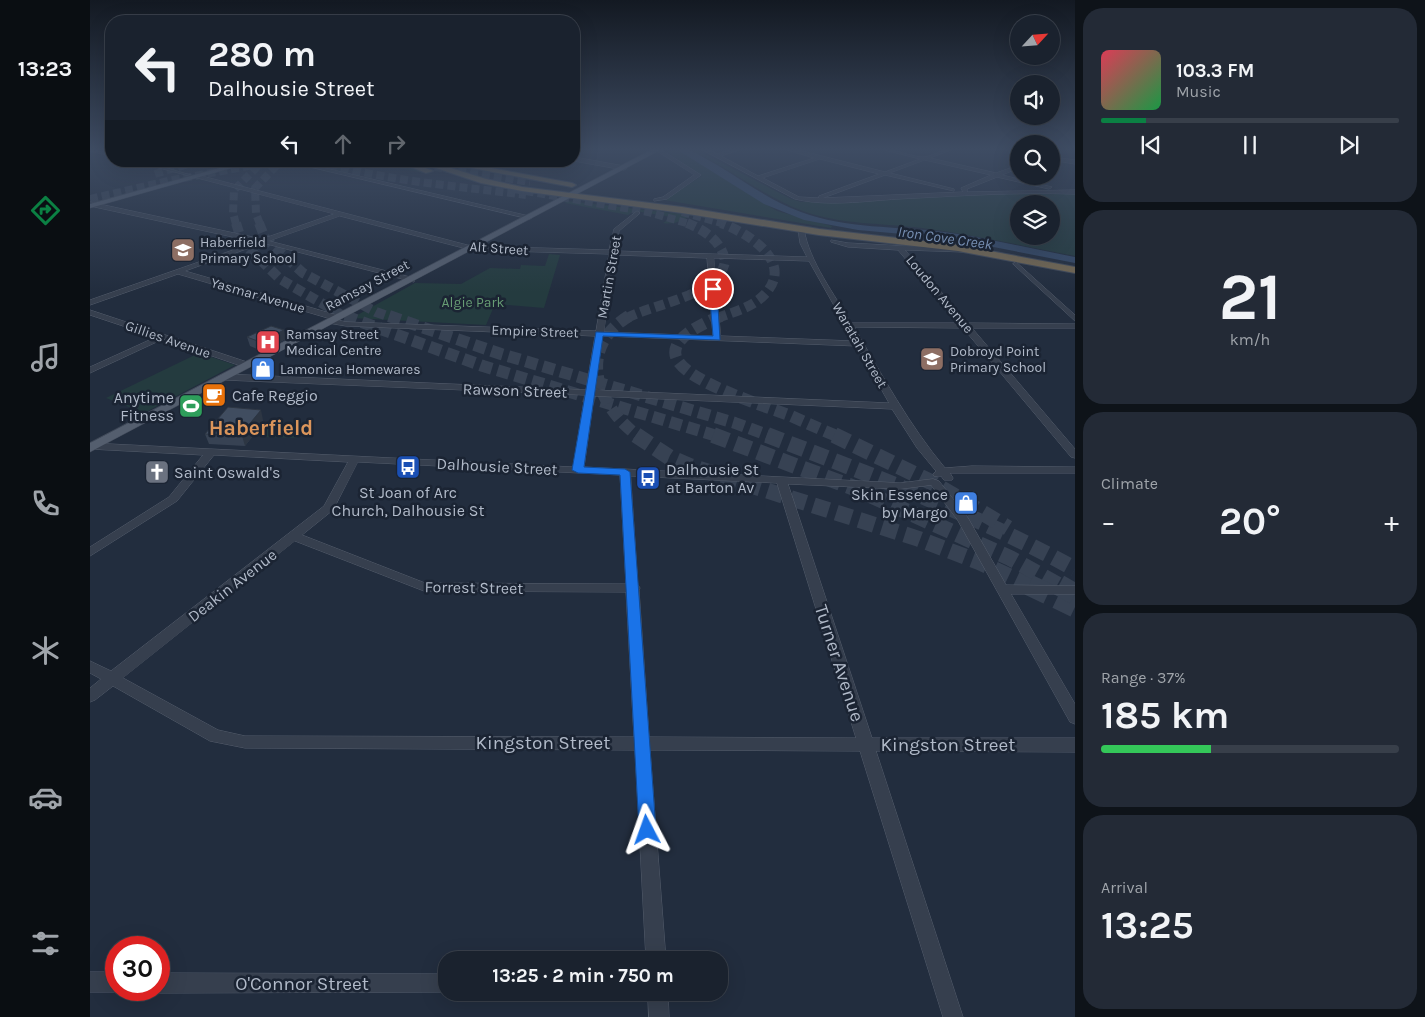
<!DOCTYPE html>
<html lang="en">
<head>
<meta charset="utf-8">
<style>
	body { margin:0; font-family:Karla,sans-serif; background:#232a36; color:#f1f3f6; height:100vh; display:flex; flex-direction:column; font-size:19px; white-space:nowrap }
	* { box-sizing:border-box; margin:0 }
	p { font-size:16px; color:#9fa4aa }
	.icon { flex:none; width:28px; height:28px; fill:none; stroke:currentColor; stroke-width:2; stroke-linecap:round; stroke-linejoin:round }
	.map { position:relative; flex:1; overflow:hidden }
	.side { display:flex; flex-direction:column; gap:8px; padding:8px; background:#0e1319; width:350px }
	.side>* { flex:none }
	.top-card { position:absolute; left:15px; top:15px; width:475px; height:152px; border-radius:20px; box-shadow:0 5px 20px #0002,0 0 0 1px #383f4a; background:#1a222e; color:#f1f3f6; overflow:hidden }
	.needle { width:32px; rotate:64deg }
	.tools { position:absolute; left:920px; top:15px; display:grid; gap:10px }
	.tools a { display:grid; place-items:center; width:50px; height:50px; border-radius:50%; background:#1a222e; box-shadow:0 5px 20px #0002,0 0 0 1px #383f4a; font-size:25px }
	.speed { position:absolute; left:15px; top:936px; display:flex; gap:10px; font-size:25px; font-weight:700; text-align:center }
	.speed>* { display:grid; place-content:center; width:65px; height:65px; border-radius:50%; background:#1a222e; box-shadow:0 5px 20px #0002,0 0 0 1px #383f4a; line-height:1 }
	.speed .limit { border:8px solid #d22; background:#fff; color:#111 }
	.pin { position:absolute; display:grid; place-items:center; width:42px; height:42px; color:#fff; margin:-21px; border:2px solid #fff; border-radius:50%; box-shadow:0 1px 5px #0007 }
	.me { position:absolute; width:55px; margin:-28px; rotate:356deg; stroke-linejoin:round; filter:drop-shadow(0 0 4px #0008) }
	.turn { display:flex; align-items:center; gap:18px; height:105px; padding:0 20px; font-size:22px }
	.turn .icon { width:65px; height:65px; stroke-width:2.5 }
	.turn b { display:block; font-size:35px; line-height:42px }
	.lanes { display:flex; align-items:center; height:48px; padding:0 20px; background:#0003; justify-content:center; gap:25px; direction:ltr }
	.lanes .off { opacity:.35 }
	.big { font-size:38px; font-weight:700; line-height:1.1 }
	.side .card { flex:1; display:flex; flex-direction:column; justify-content:center; gap:8px; min-width:0; padding:0 18px; border-radius:20px; background:#232a36 }
	.side .dial { align-items:center; gap:0 }
	.dial b { font-size:65px; line-height:1 }
	.song { display:flex; align-items:center; gap:15px }
	.cover { width:60px; height:60px; border-radius:8px; background:linear-gradient(135deg,hsl(350 70% 55%),hsl(140 70% 35%)) }
	.played { height:5px; border-radius:2px; background:linear-gradient(90deg,#0b8043 15%,#383f4a 15%) }
	.keys { display:flex; justify-content:space-around; direction:ltr }
	.heat { display:flex; justify-content:space-between; align-items:center; font-size:28px; direction:ltr }
	.charge { height:8px; border-radius:4px; background:linear-gradient(90deg,#34c759 37%,#383f4a 0) }
	.trip { position:absolute; left:348px; top:951px; width:290px; height:50px; border-radius:20px; background:#1a222e; box-shadow:0 5px 20px #0002,0 0 0 1px #383f4a; font-weight:700; line-height:50px; text-align:center }
	main { display:flex; flex:1; min-height:0 }
	.tabs { display:flex; flex-direction:column; width:90px; justify-content:space-around; align-items:center; background:#0a0e12; color:#9fa4aa }
	.tabs .icon { width:35px; height:35px }
	.tabs .active { color:#0b8043 }
	.tabs b { font-size:22px; color:#f1f3f6 }
	.map>svg:first-child { display:block }
	.green { fill:#243b3f; fill-rule:evenodd }
	.water { fill:#344866 }
	.lines { fill:none; stroke-linecap:round; stroke-linejoin:round }
	.highway-tunnel-far4 { stroke:#374253; stroke-width:8; stroke-dasharray:8 4; stroke-linecap:butt }
	.highway-tunnel-far3 { stroke:#374253; stroke-width:10; stroke-dasharray:10 5; stroke-linecap:butt }
	.highway-tunnel-far2 { stroke:#374253; stroke-width:12; stroke-dasharray:12 6; stroke-linecap:butt }
	.highway-tunnel-far1 { stroke:#374253; stroke-width:16; stroke-dasharray:16 8; stroke-linecap:butt }
	.highway-tunnel { stroke:#374253; stroke-width:21; stroke-dasharray:21 10; stroke-linecap:butt }
	.minor-casing { stroke:#545d6c; stroke-width:1 }
	.major-casing { stroke:#3f4857; stroke-width:1 }
	.highway-casing { stroke:#414a59; stroke-width:2 }
	.minor { fill:#363f4e; fill-rule:evenodd }
	.major { fill:#545e6e; fill-rule:evenodd }
	.highway { fill:#746852; fill-rule:evenodd }
	.wall { fill:#374253 }
	.shaded-wall { fill:#2d3643 }
	.building { fill:#404d60; stroke:#2d3643 }
	.route { fill:#1a73e8; stroke:#114b97 }
	.labels { text-anchor:middle; stroke-width:5; stroke-linejoin:round; paint-order:stroke }
	.far-poi-label { font-size:14px; fill:#b1bac9; stroke:#1b2433; text-anchor:start }
	.far-street-label { font-size:14px; fill:#b1bac9; stroke:#1b2433 }
	.far-park-label { font-size:14px; fill:#679c74; stroke:#1b2433 }
	.far-water-label { font-size:15px; font-style:italic; fill:#778fb2; stroke:#1b2433 }
	.street-label { font-size:16px; fill:#b1bac9; stroke:#1b2433 }
	.poi-label { font-size:16px; fill:#b1bac9; stroke:#1b2433; text-anchor:start }
	.near-street-label { font-size:19px; fill:#b1bac9; stroke:#1b2433 }
	.district-label { font-size:21px; font-weight:bold; fill:#db955b; stroke:#1b2433 }
</style>
</head>
<body>
<main>
<nav class="tabs">
<b>13:23</b>
<svg class="icon active" aria-label="directions" viewBox="0 0 24 24"><path d="M12 3l9 9-9 9-9-9zM9 14v-3h6M13 9l2 2-2 2"/></svg>
<svg class="icon" aria-label="music" viewBox="0 0 24 24"><path d="M9 18V5l10-2v13"/><circle cx="6" cy="18" r="3"/><circle cx="16" cy="16" r="3"/></svg>
<svg class="icon" aria-label="phone" viewBox="0 0 24 24"><path d="M5 4h4l2 5-3 2q2 4 5 5l2-3 5 2v4C11 20 4 13 5 4z"/></svg>
<svg class="icon" aria-label="climate" viewBox="0 0 24 24"><path d="M12 3v18M4 7l16 10M4 17L20 7"/></svg>
<svg class="icon" aria-label="car" viewBox="0 0 24 24"><path d="M5 17H2v-5l4-1 3-4h7l3 4 3 1v5h-3M9 17h6M6 11h13"/><circle cx="7" cy="17" r="2"/><circle cx="17" cy="17" r="2"/></svg>
<svg class="icon" aria-label="filters" viewBox="0 0 24 24"><path d="M4 7h16M4 17h16"/><circle cx="9" cy="7" r="2"/><circle cx="15" cy="17" r="2"/></svg>
</nav>
<div class="map">
<svg width="985" height="1017" viewBox="0 0 985 1017">
	<rect width="100%" height="100%" fill="#222d3e"/>
	<g class="green">
		<polygon points="586,149 687,211 742,226 741,228 574,200 612,176 575,150"/>
		<path d="M600,150H607L701,199L711,202L922,193L985,194V256C934,246 884,235 832,228C793,223 751,225 713,211C672,196 639,167 600,150ZM929,204H961V236H929Z"/>
		<polygon points="258,161 302,161 344,175 278,162 252,171 239,168"/>
		<path d="M477,201L601,215C592,221 584,225 573,223L582,217L545,211L538,215L475,203Z"/>
		<polygon points="459,254 470,255 454,308 405,304 396,325 262,318 325,283 371,284 400,268 430,269 431,265 455,266"/>
		<polygon points="109,353 145,365 54,413 16,398"/>
		<polygon points="181,424 215,425 207,438 172,437"/>
	</g>
	<path class="water" d="M597,149C637,167 670,197 711,212C757,229 806,226 854,232C898,238 941,249 985,257V263L857,238L768,230L714,220L674,204L586,149Z"/>
	<g class="lines">
		<g class="highway-tunnel-far4">
			<path d="M228,161C295,181 367,186 436,195"/>
			<polyline points="309,161 440,182"/>
			<polyline points="65,174 108,161"/>
			<polyline points="424,189 558,212 600,224"/>
			<polyline points="0,199 78,181 169,164"/>
			<polyline points="592,212 635,224"/>
			<polyline points="146,224 143,213 144,190 173,161"/>
			<polyline points="170,224 166,214 165,188 191,161"/>
		</g>
		<g class="highway-tunnel-far3">
			<polyline points="146,223 152,242 190,279 257,318"/>
			<polyline points="169,223 175,238 213,273 286,312 303,318"/>
			<path d="M537,318C563,304 631,295 635,261C632,241 614,230 597,223"/>
			<path d="M627,318C644,312 663,307 675,294C705,262 658,233 631,223"/>
		</g>
		<g class="highway-tunnel-far2">
			<polyline points="255,316 393,366 627,436"/>
			<polyline points="299,316 411,354 645,423 680,436"/>
			<path d="M539,316C486,348 506,405 548,436"/>
			<path d="M631,316C617,322 574,339 588,361C603,384 675,406 701,416C717,423 732,430 747,436"/>
		</g>
		<g class="highway-tunnel-far1">
			<polyline points="546,435 579,457 600,466 829,539 889,562 942,587"/>
			<polyline points="623,435 767,489 920,558 972,587"/>
			<path d="M677,435C781,475 887,515 985,569"/>
			<polyline points="744,435 841,482 918,528"/>
		</g>
		<g class="highway-tunnel">
			<polyline points="939,585 985,607"/>
			<polyline points="969,585 985,594"/>
		</g>
		<defs>
			<g id="minor">
				<polygon points="0,149 21,154 21,156 0,151"/>
				<polygon points="564,149 570,149 611,175 577,199 564,201 564,199 573,197 604,175"/>
				<path d="M611,149H618L627,154L643,149H652L631,156L668,176L724,158L694,149H704L795,172L830,159L791,149C805,149 825,158 835,157C845,155 853,149 863,149L840,158L906,173L929,165V168L912,175L962,187L959,189L907,177L877,189V192L985,190V194C926,192 867,196 808,199C775,201 737,207 705,199ZM730,159L789,174L729,196V198L709,197L673,178ZM835,160L901,175L871,188L873,192L733,198L795,175L864,191V189L800,173Z"/>
				<polygon points="916,149 929,150 929,153 916,150"/>
				<polygon points="484,157 534,166 537,168 534,170 484,161"/>
				<polygon points="961,157 985,160 985,164 961,160"/>
				<path d="M43,161H52L104,176L108,175L381,246L519,250L524,229L547,211L550,213L549,214L529,231L526,251L717,257L710,243L708,229L711,227L714,229C719,261 745,295 761,323H869L808,250L758,247L741,242V240L758,243L872,249L875,251L874,252L815,250L878,323L985,324V328H882L985,449V458L981,457L873,328L764,327C792,375 819,425 855,468L882,466L985,467V473H860L863,478L862,480H854L851,476H844L843,474L846,471L827,448L802,409L504,396L494,467L810,483L843,479L849,481L878,518L916,585L985,586V594H921L985,704V724L980,722L867,519L841,485L810,489L698,484L782,738H985V752L786,751L873,1017H853L770,751L560,750L576,960H556L545,750L155,748L120,741L23,686L5,700L0,702V688L11,679L0,673V661L21,671L234,506L258,462L124,455L87,501L0,556V547L79,497L113,455L0,449V443L483,467L495,395L134,380L130,377L134,374L496,390L505,336L256,326L238,323L237,321L241,319L88,274L0,305V300L166,242L0,206V202L172,239L244,214ZM250,216L381,250L519,254L506,331L256,322L248,320L251,318L250,316L95,271L173,243L324,282V278L179,241ZM525,255L617,258L623,336L514,332ZM624,258L719,261L764,341L631,336ZM513,336L767,346L799,403L505,390ZM268,462L530,475L536,584L335,583L212,535L243,510ZM541,476L687,483L766,738L559,737L549,590L550,588L548,585ZM205,541L334,591L536,592L544,737L155,736L128,730L33,678Z"/>
				<polygon points="195,161 205,161 443,217 440,219"/>
				<polygon points="926,262 985,315 985,321 924,265 923,264"/>
				<polygon points="0,310 160,363 161,365 160,367 154,367 73,339 0,373 0,367 66,337 0,315"/>
				<polygon points="0,972 26,972 26,990 30,990 26,992 0,992"/>
				<polygon points="69,973 356,974 356,992 359,992 69,993 62,990 69,990"/>
				<polygon points="558,992 578,992 579,1017 559,1017"/>
			</g>
			<g id="major">
				<polygon points="563,149 572,149 0,452 0,443"/>
				<polygon points="155,161 166,161 0,208 0,204"/>
			</g>
			<g id="highway">
				<polygon points="306,161 318,161 343,171 336,173"/>
				<polygon points="325,161 338,161 396,179 432,187 592,207 729,229 868,245 985,267 985,273 868,251 729,235 592,213 432,191 391,183"/>
				<polygon points="363,161 482,183 486,185 482,187 366,165 363,165"/>
			</g>
		</defs>
		<use href="#minor" class="minor-casing"/>
		<use href="#major" class="major-casing"/>
		<use href="#highway" class="highway-casing"/>
		<use href="#minor" class="minor"/>
		<use href="#major" class="major"/>
		<use href="#highway" class="highway"/>
	</g>
	<g class="wall">
		<polygon points="157,337 196,339 172,351 160,346"/>
		<polygon points="173,420 161,435 162,437 155,446 119,444 115,434"/>
	</g>
	<g class="shaded-wall">
		<polygon points="194,330 196,339 172,351 170,342"/>
		<polygon points="171,410 173,420 161,435 162,437 155,446 152,436 157,427"/>
	</g>
	<g class="building">
		<polygon points="181,326 194,330 170,342 157,337"/>
		<polygon points="138,407 171,410 157,427 159,427 152,436 115,434"/>
	</g>
	<linearGradient id="sky" x2="0" y2="1"><stop stop-color="#131922"/><stop offset="0.51" stop-color="#3e4c63"/><stop offset="1" stop-color="#3e4c63" stop-opacity="0"/></linearGradient>
	<rect width="985" height="292" fill="url(#sky)"/>
	<polygon class="route" points="623,287 627,289 630,340 513,336 494,467 535,469 540,472 566,830 563,835 557,838 551,835 549,830 530,475 488,473 482,470 506,332 623,336 619,289"/>
	<defs>
		<symbol id="school-square" viewBox="-11 -11 22 22"><rect x="-9" y="-9" width="18" height="18" rx="4" fill="#8d6e63" stroke="#1b2433"/><path d="M0-5L7-2L0 1L-7-2ZM-4 1L0 2.5L4 1V4Q0 6-4 4Z" fill="#fff"/></symbol>
		<symbol id="hospital-square" viewBox="-11 -11 22 22"><rect x="-9" y="-9" width="18" height="18" rx="4" fill="#e0444e" stroke="#1b2433"/><path d="M-5-5h3v3.5h4V-5h3V5h-3V1.5h-4V5h-3Z" fill="#fff"/></symbol>
		<symbol id="shop-square" viewBox="-11 -11 22 22"><rect x="-9" y="-9" width="18" height="18" rx="4" fill="#3f7fe0" stroke="#1b2433"/><path d="M-5-2.5h2.3a2.7 3.5 0 0 1 5.4 0H5L5.5 6h-11ZM-1.5-2.5h3a1.5 2.3 0 0 0-3 0Z" fill="#fff"/></symbol>
		<symbol id="cafe-square" viewBox="-11 -11 22 22"><rect x="-9" y="-9" width="18" height="18" rx="4" fill="#e8710a" stroke="#1b2433"/><path d="M-5.5-4.5H6V0H3Q3 3.5 0 3.5H-2.5Q-5.5 3.5-5.5 0ZM3-3.2v2h1.7v-2ZM-6 4.5H4V6H-6Z" fill="#fff"/></symbol>
		<symbol id="stadium-square" viewBox="-11 -11 22 22"><rect x="-9" y="-9" width="18" height="18" rx="4" fill="#2e9e5b" stroke="#1b2433"/><path d="M0-5a6.5 5 0 1 0 0 10a6.5 5 0 1 0 0-10ZM-3.5-1.8h7v3.6h-7Z" fill="#fff"/></symbol>
		<symbol id="bus-square" viewBox="-11 -11 22 22"><rect x="-9" y="-9" width="18" height="18" rx="4" fill="#1a4fb4" stroke="#1b2433"/><path d="M-5-6H5V4H4V6H2V4H-2V6H-4V4H-5ZM-3.5-4V0h7V-4ZM-3.5 1.2v1.5H-2V1.2ZM2 1.2v1.5H3.5V1.2Z" fill="#fff"/></symbol>
		<symbol id="church-square" viewBox="-11 -11 22 22"><rect x="-9" y="-9" width="18" height="18" rx="4" fill="#6b7280" stroke="#1b2433"/><path d="M-1.2-6h2.4v3.5h3.3v2.4h-3.3V6h-2.4V-.1h-3.3v-2.4h3.3Z" fill="#fff"/></symbol>
	</defs>
	<g fill-rule="evenodd">
		<use href="#school-square" x="79" y="236" width="28" height="28"/>
		<use href="#hospital-square" x="164" y="328" width="28" height="28"/>
		<use href="#school-square" x="828" y="345" width="28" height="28"/>
		<use href="#shop-square" x="159" y="355" width="28" height="28"/>
		<use href="#cafe-square" x="110" y="381" width="28" height="28"/>
		<use href="#stadium-square" x="87" y="392" width="28" height="28"/>
		<use href="#bus-square" x="304" y="453" width="28" height="28"/>
		<use href="#church-square" x="53" y="458" width="28" height="28"/>
		<use href="#bus-square" x="544" y="464" width="28" height="28"/>
		<use href="#shop-square" x="862" y="489" width="28" height="28"/>
	</g>
	<g class="labels">
		<g class="far-poi-label">
			<text x="110" y="247">Haberfield<tspan x="110" dy="16">Primary School</tspan></text>
			<text x="196" y="339">Ramsay Street<tspan x="196" dy="16">Medical Centre</tspan></text>
			<text x="860" y="356">Dobroyd Point<tspan x="860" dy="16">Primary School</tspan></text>
			<text x="190" y="374">Lamonica Homewares</text>
		</g>
		<g class="far-street-label">
			<text transform="translate(409 248) rotate(4)" y="5">Alt Street</text>
			<text transform="translate(519 277) rotate(-80)" y="5">Martin Street</text>
			<text transform="translate(277 285) rotate(-28)" y="5">Ramsay Street</text>
			<text transform="translate(850 294) rotate(50)" y="5">Loudon Avenue</text>
			<text transform="translate(168 295) rotate(16)" y="5">Yasmar Avenue</text>
			<text transform="translate(445 331) rotate(2)" y="5">Empire Street</text>
			<text transform="translate(78 339) rotate(19)" y="5">Gillies Avenue</text>
			<text transform="translate(770 345) rotate(60)" y="5">Waratah Street</text>
		</g>
		<g class="far-park-label">
			<text x="383" y="307">Algie Park</text>
		</g>
		<g class="far-water-label">
			<text transform="translate(855 238) rotate(8)" y="5">Iron Cove Creek</text>
		</g>
		<g class="street-label">
			<text transform="translate(425 390) rotate(2)" y="6">Rawson Street</text>
			<text transform="translate(407 466) rotate(3)" y="6">Dalhousie Street</text>
			<text transform="translate(142 585) rotate(-38)" y="6">Deakin Avenue</text>
			<text transform="translate(384 587) rotate(1)" y="6">Forrest Street</text>
		</g>
		<g class="poi-label">
			<text x="142" y="401">Cafe Reggio</text>
			<text x="84" y="403" text-anchor="end">Anytime<tspan x="84" dy="18">Fitness</tspan></text>
			<text x="576" y="475">Dalhousie St<tspan x="576" dy="18">at Barton Av</tspan></text>
			<text x="84" y="478">Saint Oswald's</text>
			<text x="318" y="498" text-anchor="middle">St Joan of Arc<tspan x="318" dy="18">Church, Dalhousie St</tspan></text>
			<text x="858" y="500" text-anchor="end">Skin Essence<tspan x="858" dy="18">by Margo</tspan></text>
		</g>
		<g class="near-street-label">
			<text transform="translate(750 663) rotate(72)" y="7">Turner Avenue</text>
			<text x="453" y="749">Kingston Street</text>
			<text x="858" y="751">Kingston Street</text>
			<text x="212" y="990">O'Connor Street</text>
		</g>
		<g class="district-label">
			<text x="171" y="435">Haberfield</text>
		</g>
	</g>
</svg>
<div class="tools">
<a><svg class="needle" viewBox="-14 -14 28 28"><path d="M0-13l5 13h-10z" fill="#e53935"/><path d="M0 13l5-13h-10z" fill="#9fa4aa"/></svg></a>
<a><svg class="icon" aria-label="sound" viewBox="0 0 24 24"><path d="M4 9h4l5-4v14l-5-4H4zM17 9q2 3 0 6"/></svg></a>
<a><svg class="icon" aria-label="search" viewBox="0 0 24 24"><circle cx="10" cy="10" r="6"/><path d="M15 15l6 6"/></svg></a>
<a><svg class="icon" aria-label="layers" viewBox="0 0 24 24"><path d="M12 4l9 5-9 5-9-5zM3 14l9 5 9-5"/></svg></a>
</div>
<div class="speed"><div class="limit">30</div></div>
<div class="pin" style="left:623px;top:289px;background:#d93025"><svg class="icon" aria-label="arrive" viewBox="0 0 24 24"><path d="M6 21V4h12l-3 4 3 4H6"/></svg></div>
<svg class="me" style="left:557px;top:830px" viewBox="-20 -20 40 40"><path d="M0-17L14 15 0 8-14 15z" fill="#1a73e8" stroke="#fff" stroke-width="4"/></svg>
<div class="trip">13:25 · 2 min · 750 m</div>
<div class="top-card">
<div class="turn"><svg class="icon" aria-label="left" viewBox="0 0 24 24"><path d="M17 20v-9H6M10 6l-5 5 5 5"/></svg><div><b>280 m</b>Dalhousie Street</div></div>
<div class="lanes"><svg class="icon" aria-label="left" viewBox="0 0 24 24"><path d="M17 20v-9H6M10 6l-5 5 5 5"/></svg><svg class="icon off" aria-label="ahead" viewBox="0 0 24 24"><path d="M12 20V5M6 11l6-6 6 6"/></svg><svg class="icon off" aria-label="right" viewBox="0 0 24 24"><path d="M7 20v-9h11M14 6l5 5-5 5"/></svg></div>
</div>
</div>
<section class="side">
<div class="card">
<div class="song"><i class="cover"></i><div><b>103.3 FM</b><p>Music</p></div></div>
<div class="played"></div>
<div class="keys"><svg class="icon" aria-label="previous" viewBox="0 0 24 24"><path d="M18 5L8 12l10 7zM5 5v14"/></svg><svg class="icon" aria-label="pause" viewBox="0 0 24 24"><path d="M8 5v14M16 5v14"/></svg><svg class="icon" aria-label="next" viewBox="0 0 24 24"><path d="M6 5l10 7-10 7zM19 5v14"/></svg></div>
</div>
<div class="card dial"><b>21</b><p>km/h</p></div>
<div class="card"><p>Climate</p>
<div class="heat"><a>−</a><b class="big">20°</b><a>+</a></div>
</div>
<div class="card"><p>Range · 37%</p><b class="big">185 km</b><div class="charge"></div></div>
<div class="card"><p>Arrival</p><b class="big">13:25</b></div>
</section>
</main>
</body>
</html>
